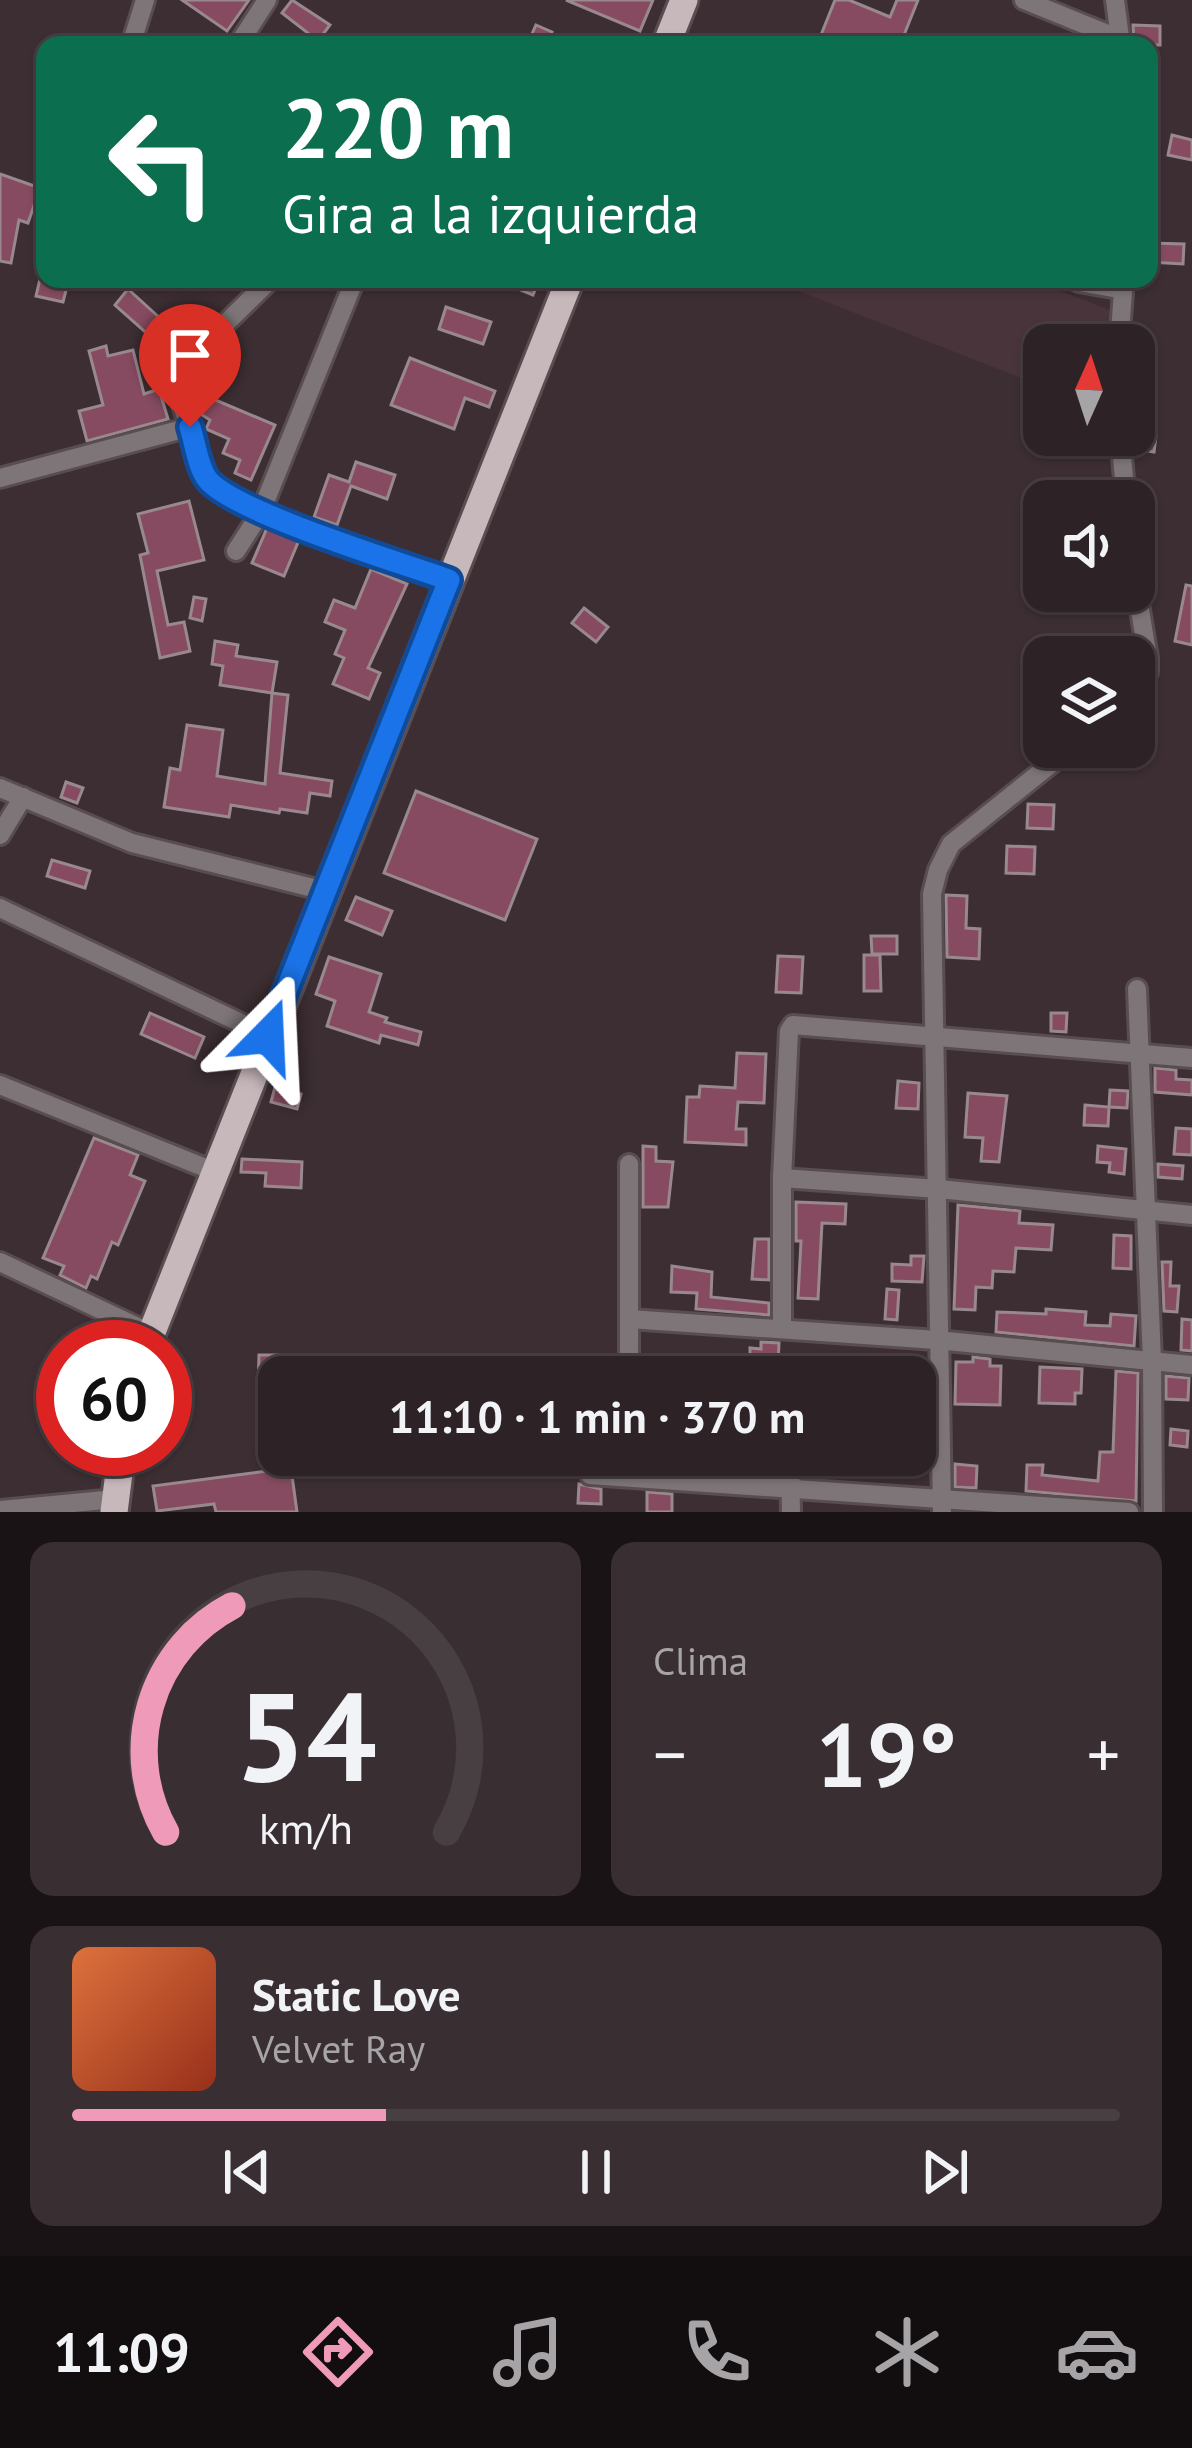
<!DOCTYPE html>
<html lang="es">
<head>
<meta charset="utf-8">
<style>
	body { margin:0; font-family:"PT Sans",sans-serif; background:#392f32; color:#f1f3f6; height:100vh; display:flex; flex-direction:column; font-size:45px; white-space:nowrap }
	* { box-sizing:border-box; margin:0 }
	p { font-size:39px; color:#a7a4a7 }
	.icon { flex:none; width:66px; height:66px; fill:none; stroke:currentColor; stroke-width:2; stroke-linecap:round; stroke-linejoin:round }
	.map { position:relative; height:1512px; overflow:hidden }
	.panel { display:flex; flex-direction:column; gap:30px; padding:30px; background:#191315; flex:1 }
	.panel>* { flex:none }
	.banner { position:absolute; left:36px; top:36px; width:1122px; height:252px; border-radius:24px; box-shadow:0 3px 9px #0004,0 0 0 3px #483f43; background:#0b6e4f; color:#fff; overflow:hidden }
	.needle { width:78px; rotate:3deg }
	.fabs { position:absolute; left:1023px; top:324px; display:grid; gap:24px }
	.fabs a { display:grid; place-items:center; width:132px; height:132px; border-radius:24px; background:#2d2226; box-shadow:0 3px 9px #0004,0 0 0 3px #483f43; font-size:60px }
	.speed { position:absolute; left:36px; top:1320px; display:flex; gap:24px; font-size:60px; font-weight:700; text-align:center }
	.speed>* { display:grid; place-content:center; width:156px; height:156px; border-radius:50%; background:#2d2226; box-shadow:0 3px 9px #0004,0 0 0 3px #483f43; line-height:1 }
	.speed .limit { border:18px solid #d22; background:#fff; color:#111 }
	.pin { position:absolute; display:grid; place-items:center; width:102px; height:102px; color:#fff; margin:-123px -51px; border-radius:50% 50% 50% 0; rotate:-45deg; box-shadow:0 0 12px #0007 }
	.pin .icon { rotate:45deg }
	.me { position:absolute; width:132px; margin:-66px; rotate:21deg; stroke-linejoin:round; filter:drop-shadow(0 0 9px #0008) }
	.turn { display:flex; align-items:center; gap:42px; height:252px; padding:0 48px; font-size:54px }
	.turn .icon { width:156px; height:156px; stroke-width:2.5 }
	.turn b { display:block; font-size:84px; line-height:102px }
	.big { font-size:90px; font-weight:700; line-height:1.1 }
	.panel .card { flex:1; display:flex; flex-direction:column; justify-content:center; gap:18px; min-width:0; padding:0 42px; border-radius:24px; background:#392f32 }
	.panel .dial { align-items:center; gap:0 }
	.dial svg { height:312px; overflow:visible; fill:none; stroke:#483f43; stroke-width:7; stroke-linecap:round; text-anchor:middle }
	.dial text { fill:#f1f3f6; stroke:none }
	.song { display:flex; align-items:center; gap:36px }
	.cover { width:144px; height:144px; border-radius:18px; background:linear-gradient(135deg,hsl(20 70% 55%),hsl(10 70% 35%)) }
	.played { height:12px; border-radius:6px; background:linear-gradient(90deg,#ef9ab8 30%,#483f43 30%) }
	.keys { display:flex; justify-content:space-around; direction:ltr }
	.heat { display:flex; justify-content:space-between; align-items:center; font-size:66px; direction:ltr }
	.panel .tiles { flex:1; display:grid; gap:30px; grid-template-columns:1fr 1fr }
	.card:last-child { grid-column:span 2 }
	.trip { position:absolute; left:258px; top:1356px; width:678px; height:120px; border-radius:24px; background:#2d2226; box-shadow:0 3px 9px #0004,0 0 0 3px #483f43; font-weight:700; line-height:120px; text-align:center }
	.dock { display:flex; height:192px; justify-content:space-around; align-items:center; background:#120e0f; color:#a7a4a7 }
	.dock .icon { width:84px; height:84px }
	.dock .on { color:#ef9ab8 }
	.dock b { font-size:54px; color:#f1f3f6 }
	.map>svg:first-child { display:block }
	.built { fill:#49343b }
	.building { fill:#864b60; stroke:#99888d; stroke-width:3 }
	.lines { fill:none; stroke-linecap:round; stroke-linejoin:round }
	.lane-casing { stroke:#5a4d50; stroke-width:15 }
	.street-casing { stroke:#5a4d50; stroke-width:24 }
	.primary-casing { stroke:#5a4d50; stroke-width:33 }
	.lane { stroke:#7d7577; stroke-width:9 }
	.street { stroke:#7d7577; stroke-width:18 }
	.primary { stroke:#c7b8bc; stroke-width:27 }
	.route-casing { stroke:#114b97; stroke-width:30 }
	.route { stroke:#1a73e8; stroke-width:21 }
</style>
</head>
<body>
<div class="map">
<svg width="1192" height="1512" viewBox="0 0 1192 1512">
	<rect width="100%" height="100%" fill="#3c2e32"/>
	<polygon class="built" points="768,279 1029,279 1115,312 1114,345 1044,345 1044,387"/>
	<g class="building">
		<polygon points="182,0 249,0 227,31"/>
		<polygon points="292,0 330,25 318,41 282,13"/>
		<polygon points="566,0 653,0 640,31"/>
		<polygon points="835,0 849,0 890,17 897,0 918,0 900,45 817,45"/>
		<polygon points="536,25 552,32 547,45 527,45"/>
		<polygon points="1133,25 1160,26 1160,45 1134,45"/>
		<polygon points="1172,135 1192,140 1192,160 1168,155"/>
		<polygon points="0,174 40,188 28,223 19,220 11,263 0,261"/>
		<polygon points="1149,243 1184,244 1183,264 1149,262"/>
		<polygon points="40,279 69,279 63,302 36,296"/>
		<polygon points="493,279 539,279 533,295"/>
		<polygon points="128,289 173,330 160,345 115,305"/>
		<polygon points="446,307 491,322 483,344 439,329"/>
		<polygon points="106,346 108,356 133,350 144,394 159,389 168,419 87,441 79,411 103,405 89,351"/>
		<polygon points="410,358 495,391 489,407 465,398 454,429 391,405"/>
		<polygon points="206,396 275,425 251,480 235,473 240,460 223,453 229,439 206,429 210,420 199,413"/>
		<polygon points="1134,432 1156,436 1154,452 1135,449"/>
		<polygon points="356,462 395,475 387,499 351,486 337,525 314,517 329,475 349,482"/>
		<polygon points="189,501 204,560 157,571 168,625 184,622 190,651 160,658 140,555 148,553 138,514"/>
		<polygon points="267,528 299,540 284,576 252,563"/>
		<polygon points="371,569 407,584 368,668 380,673 369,699 333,684 344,658 335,654 345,630 325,622 334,600 355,608"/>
		<polygon points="1186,585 1192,586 1192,645 1175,641"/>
		<polygon points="194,597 206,599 202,621 190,618"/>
		<polygon points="584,608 608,627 596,642 572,623"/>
		<polygon points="215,641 238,645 236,656 277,662 272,693 220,685 223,666 212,664"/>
		<polygon points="272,693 288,695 280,773 332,781 330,796 310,793 307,813 280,809 279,813 231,805 229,817 164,807 170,768 180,770 187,725 223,730 217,776 265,784"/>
		<polygon points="66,782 83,788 77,803 61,797"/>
		<polygon points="416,791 537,839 505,920 384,873"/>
		<polygon points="1028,804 1054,805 1053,829 1027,828"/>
		<polygon points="1007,846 1035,847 1034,874 1006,873"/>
		<polygon points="52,860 90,871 85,888 47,876"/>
		<polygon points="946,895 967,896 966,928 980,929 979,959 947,957"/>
		<polygon points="356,897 392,911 382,935 346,920"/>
		<polygon points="871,936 897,936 897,954 872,954"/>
		<polygon points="864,955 880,955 881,991 864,991"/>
		<polygon points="778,956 803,957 801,993 776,992"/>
		<polygon points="329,957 381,974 369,1012 387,1018 385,1022 421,1032 418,1045 381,1035 379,1043 327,1026 335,1001 316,994"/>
		<polygon points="150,1013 204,1037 195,1058 141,1034"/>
		<polygon points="1051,1013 1067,1013 1066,1032 1051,1031"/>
		<polygon points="737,1053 766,1054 764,1103 738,1102 736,1129 746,1129 746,1145 685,1142 687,1097 699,1097 700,1086 735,1088"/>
		<polygon points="1155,1068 1176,1070 1176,1079 1192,1080 1192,1095 1155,1092"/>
		<polygon points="898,1081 919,1083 918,1109 896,1108"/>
		<polygon points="275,1087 301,1094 297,1109 271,1102"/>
		<polygon points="1110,1090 1128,1091 1127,1108 1109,1107"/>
		<polygon points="968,1093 1007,1096 999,1162 981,1161 983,1138 965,1137"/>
		<polygon points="1085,1105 1109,1107 1108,1126 1084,1125"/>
		<polygon points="1176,1128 1192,1129 1192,1155 1174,1154"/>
		<polygon points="94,1138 138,1155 130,1175 145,1181 118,1245 112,1242 97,1279 91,1276 86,1288 60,1275 64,1266 43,1258"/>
		<polygon points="643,1146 656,1147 656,1161 673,1162 668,1207 643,1207"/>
		<polygon points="1098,1146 1126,1149 1124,1174 1109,1172 1110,1163 1097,1162"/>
		<polygon points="242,1159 302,1162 301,1188 265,1186 266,1173 241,1172"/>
		<polygon points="1158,1164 1183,1166 1182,1179 1158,1177"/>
		<polygon points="796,1202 846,1204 845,1224 822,1223 818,1299 798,1298 801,1241 796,1241"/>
		<polygon points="958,1205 1020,1211 1019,1223 1053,1225 1051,1250 1016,1248 1014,1272 993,1271 992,1288 976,1287 975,1310 954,1309"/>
		<polygon points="1114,1235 1131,1236 1131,1269 1113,1268"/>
		<polygon points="755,1239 769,1239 769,1280 752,1279"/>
		<polygon points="911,1256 924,1256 922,1282 892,1281 892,1264 911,1265"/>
		<polygon points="1162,1262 1171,1262 1170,1286 1179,1286 1177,1312 1164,1311"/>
		<polygon points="672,1266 712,1272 711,1297 769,1303 769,1315 696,1309 697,1293 671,1292"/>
		<polygon points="887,1289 899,1290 897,1320 885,1319"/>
		<polygon points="1046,1309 1086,1312 1085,1325 1110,1326 1111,1314 1136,1316 1134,1346 996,1332 997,1312 1046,1314"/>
		<polygon points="1182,1319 1192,1320 1192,1351 1181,1350"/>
		<polygon points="761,1342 779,1343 778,1365 766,1364 765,1377 741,1377 742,1363 750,1363 750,1348 761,1349"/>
		<polygon points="259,1355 291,1355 291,1377 279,1377 279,1387 258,1386"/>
		<polygon points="973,1357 990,1359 990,1366 1001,1366 1000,1405 955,1404 956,1362 973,1362"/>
		<polygon points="1040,1367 1082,1369 1081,1393 1075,1393 1075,1404 1039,1403"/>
		<polygon points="1116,1371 1138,1373 1136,1501 1026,1491 1027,1465 1043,1465 1042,1475 1098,1481 1100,1452 1113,1452"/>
		<polygon points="1166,1376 1189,1378 1188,1400 1166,1399"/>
		<polygon points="1171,1429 1188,1431 1187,1447 1170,1445"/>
		<polygon points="674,1455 714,1455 713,1467 674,1464"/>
		<polygon points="804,1455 850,1457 849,1476 804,1473"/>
		<polygon points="955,1464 977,1466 976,1488 955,1487"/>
		<polygon points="291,1468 297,1512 216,1512 214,1504 157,1511 153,1486"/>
		<polygon points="579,1484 601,1489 601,1504 578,1503"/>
		<polygon points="647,1492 672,1494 672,1512 647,1512"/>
	</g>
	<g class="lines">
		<defs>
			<polyline id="lane" points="1063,279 1077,286 1122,294"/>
			<g id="street">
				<polyline points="1024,0 1120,39"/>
				<polyline points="1115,0 1121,45"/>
				<polyline points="131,45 145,0"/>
				<polyline points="238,45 267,0"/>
				<polyline points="271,279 172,376 207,478 212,483 261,512 449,580"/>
				<polyline points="1119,345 1124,279"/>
				<polyline points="1120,435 1126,501"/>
				<polyline points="0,478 190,427"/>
				<polyline points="236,551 261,512 355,279"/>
				<polyline points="1134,574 1148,658 1148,672 1134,690"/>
				<polyline points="0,788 132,843 325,891"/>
				<polyline points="0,835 23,797"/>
				<polyline points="0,908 268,1036"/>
				<polyline points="1137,989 1152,1361 1153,1512"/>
				<polyline points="0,1085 213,1171"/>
				<polyline points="629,1164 629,1377"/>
				<polyline points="782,1178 939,1189 1192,1215"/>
				<polyline points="0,1262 150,1333"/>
				<polyline points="629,1319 937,1340 1192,1365"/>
				<polyline points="782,1329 782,1178 789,1031 793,1025 1192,1058"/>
				<polyline points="790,1455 791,1512"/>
				<polyline points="590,1475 1129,1512"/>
				<polyline points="0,1510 115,1499"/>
				<polyline points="942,1512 932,894 938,870 951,844 1072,747"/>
			</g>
			<g id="primary">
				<polyline points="666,45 684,0"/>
				<polyline points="146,1347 570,279"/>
				<polyline points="114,1512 122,1449"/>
			</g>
		</defs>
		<use href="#lane" class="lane-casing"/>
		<use href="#street" class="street-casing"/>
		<use href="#primary" class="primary-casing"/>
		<use href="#lane" class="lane"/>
		<use href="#street" class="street"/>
		<use href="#primary" class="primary"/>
	</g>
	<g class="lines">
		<defs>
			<path id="route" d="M190,427C195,442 198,468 208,480C236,513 402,563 449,580L268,1036"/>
		</defs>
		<use href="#route" class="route-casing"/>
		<use href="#route" class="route"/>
	</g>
</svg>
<div class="fabs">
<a><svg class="needle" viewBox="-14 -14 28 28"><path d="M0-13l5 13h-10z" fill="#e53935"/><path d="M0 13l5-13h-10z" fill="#a7a4a7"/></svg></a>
<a><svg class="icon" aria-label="sound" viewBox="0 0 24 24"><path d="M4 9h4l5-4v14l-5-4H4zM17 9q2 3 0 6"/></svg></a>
<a><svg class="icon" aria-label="layers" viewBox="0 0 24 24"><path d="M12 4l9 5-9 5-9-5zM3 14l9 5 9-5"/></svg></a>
</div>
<div class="speed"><div class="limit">60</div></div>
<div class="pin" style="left:190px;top:427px;background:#d93025"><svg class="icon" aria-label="arrive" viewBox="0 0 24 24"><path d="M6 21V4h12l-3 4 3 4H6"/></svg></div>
<svg class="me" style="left:268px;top:1036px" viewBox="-20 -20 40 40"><path d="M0-17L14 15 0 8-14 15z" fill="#1a73e8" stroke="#fff" stroke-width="4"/></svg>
<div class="trip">11:10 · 1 min · 370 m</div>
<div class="banner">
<div class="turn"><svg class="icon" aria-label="left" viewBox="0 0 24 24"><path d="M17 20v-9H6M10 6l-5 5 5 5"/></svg><div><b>220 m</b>Gira a la izquierda</div></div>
</div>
</div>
<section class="panel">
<div class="tiles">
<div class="card dial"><svg viewBox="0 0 100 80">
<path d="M14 69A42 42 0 1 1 86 69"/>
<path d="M14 69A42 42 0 0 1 31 11" stroke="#ef9ab8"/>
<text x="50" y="56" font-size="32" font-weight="700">54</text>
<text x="50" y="72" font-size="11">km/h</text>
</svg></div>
<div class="card"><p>Clima</p>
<div class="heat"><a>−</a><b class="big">19°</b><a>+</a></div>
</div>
<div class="card">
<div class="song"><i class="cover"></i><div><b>Static Love</b><p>Velvet Ray</p></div></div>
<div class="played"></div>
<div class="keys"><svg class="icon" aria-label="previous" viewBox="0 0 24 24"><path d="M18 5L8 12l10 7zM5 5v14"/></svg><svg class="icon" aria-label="pause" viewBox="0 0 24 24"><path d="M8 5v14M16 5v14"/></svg><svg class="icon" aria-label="next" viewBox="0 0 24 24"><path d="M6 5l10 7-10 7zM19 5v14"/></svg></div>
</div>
</div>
</section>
<nav class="dock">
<b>11:09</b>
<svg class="icon on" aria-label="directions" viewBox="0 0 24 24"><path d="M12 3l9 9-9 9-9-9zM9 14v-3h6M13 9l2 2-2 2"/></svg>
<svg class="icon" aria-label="music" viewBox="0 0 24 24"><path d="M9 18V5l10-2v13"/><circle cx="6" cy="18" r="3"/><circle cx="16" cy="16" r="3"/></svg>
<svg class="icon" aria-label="phone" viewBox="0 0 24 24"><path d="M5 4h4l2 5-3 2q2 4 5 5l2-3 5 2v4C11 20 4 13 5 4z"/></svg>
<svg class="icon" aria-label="climate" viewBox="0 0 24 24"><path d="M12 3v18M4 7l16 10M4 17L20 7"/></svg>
<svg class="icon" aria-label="car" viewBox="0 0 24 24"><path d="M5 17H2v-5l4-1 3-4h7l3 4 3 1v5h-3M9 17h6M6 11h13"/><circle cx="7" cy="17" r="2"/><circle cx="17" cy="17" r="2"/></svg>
</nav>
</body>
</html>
